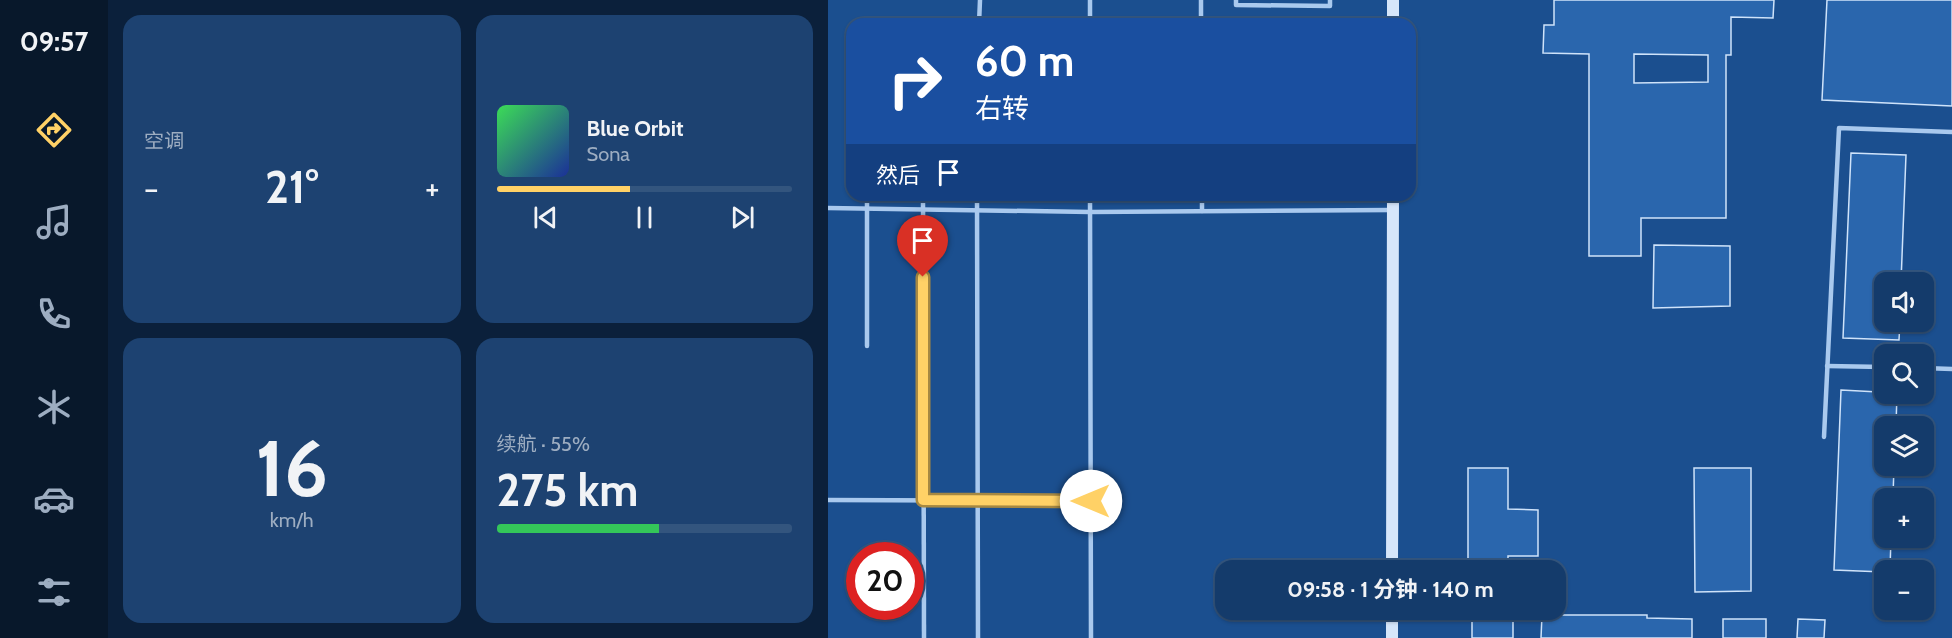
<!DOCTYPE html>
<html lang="zh">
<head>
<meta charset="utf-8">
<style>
	body { margin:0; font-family:Cabin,"Noto Sans SC",sans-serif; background:#1d4271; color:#f1f3f6; height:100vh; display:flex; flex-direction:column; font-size:22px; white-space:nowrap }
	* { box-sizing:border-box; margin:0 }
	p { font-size:20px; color:#9dadc1 }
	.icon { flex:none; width:33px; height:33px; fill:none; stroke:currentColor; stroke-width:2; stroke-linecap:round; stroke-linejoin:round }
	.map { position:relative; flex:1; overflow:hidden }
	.panel { display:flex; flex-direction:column; gap:15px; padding:15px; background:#0b203b; width:720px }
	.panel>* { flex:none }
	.guide { position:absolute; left:18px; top:18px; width:570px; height:183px; border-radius:18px; box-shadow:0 2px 4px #0004,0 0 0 2px #33557e; background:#1a4fa0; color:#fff; overflow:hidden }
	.fabs { position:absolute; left:1046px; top:272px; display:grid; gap:12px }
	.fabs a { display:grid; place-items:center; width:60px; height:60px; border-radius:12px; background:#143b6b; box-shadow:0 2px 4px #0004,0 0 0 2px #33557e; font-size:30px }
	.speed { position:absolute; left:18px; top:542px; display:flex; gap:12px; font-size:30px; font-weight:700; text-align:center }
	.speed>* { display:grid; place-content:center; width:78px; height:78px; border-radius:50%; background:#143b6b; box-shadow:0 2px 4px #0004,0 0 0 2px #33557e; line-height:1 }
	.speed .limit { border:9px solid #d22; background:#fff; color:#111 }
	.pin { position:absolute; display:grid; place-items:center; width:51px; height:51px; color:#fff; margin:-62px -26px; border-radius:50% 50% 50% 0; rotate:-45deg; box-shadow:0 0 6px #0007 }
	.pin .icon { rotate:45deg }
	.me { position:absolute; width:66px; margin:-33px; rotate:270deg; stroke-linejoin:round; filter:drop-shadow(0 0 4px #0008) }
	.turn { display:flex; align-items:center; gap:21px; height:126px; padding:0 30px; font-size:27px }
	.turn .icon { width:78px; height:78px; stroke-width:2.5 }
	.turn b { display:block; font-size:42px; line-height:51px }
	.then { display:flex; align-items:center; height:57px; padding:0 30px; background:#0003; gap:12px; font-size:22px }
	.big { font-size:45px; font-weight:700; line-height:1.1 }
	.panel .tile { flex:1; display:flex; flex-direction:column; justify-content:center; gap:9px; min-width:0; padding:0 21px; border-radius:18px; background:#1d4271 }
	.panel .dial { align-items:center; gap:0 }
	.dial b { font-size:78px; line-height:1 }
	.song { display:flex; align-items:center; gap:18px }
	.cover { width:72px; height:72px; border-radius:9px; background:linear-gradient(135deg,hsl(130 70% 55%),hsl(230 70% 35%)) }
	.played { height:6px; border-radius:3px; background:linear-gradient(90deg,#ffd166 45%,#33557e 45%) }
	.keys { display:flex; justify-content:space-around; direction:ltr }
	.heat { display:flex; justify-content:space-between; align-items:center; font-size:33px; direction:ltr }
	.charge { height:9px; border-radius:4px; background:linear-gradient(90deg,#34c759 55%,#33557e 0) }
	.panel .tiles { flex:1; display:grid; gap:15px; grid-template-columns:repeat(2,1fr) }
	.trip { position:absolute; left:387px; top:560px; width:351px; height:60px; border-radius:18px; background:#143b6b; box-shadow:0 2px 4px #0004,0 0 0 2px #33557e; font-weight:700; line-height:60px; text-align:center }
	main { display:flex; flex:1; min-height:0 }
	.tab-bar { display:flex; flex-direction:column; width:108px; justify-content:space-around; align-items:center; background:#08182b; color:#9dadc1 }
	.tab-bar .icon { width:42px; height:42px }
	.tab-bar .current { color:#ffd166 }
	.tab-bar b { font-size:27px; color:#f1f3f6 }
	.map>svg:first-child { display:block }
	.building { fill:#2a66ad; stroke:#cfe3fa; stroke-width:1.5; fill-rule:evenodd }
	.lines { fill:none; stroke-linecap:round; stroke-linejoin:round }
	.lane { stroke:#a9c9ee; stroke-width:4.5 }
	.secondary { stroke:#d6e6fa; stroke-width:12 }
	.route-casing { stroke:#a68842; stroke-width:15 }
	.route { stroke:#ffd166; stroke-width:10 }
</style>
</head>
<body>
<main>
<nav class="tab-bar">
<b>09:57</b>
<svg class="icon current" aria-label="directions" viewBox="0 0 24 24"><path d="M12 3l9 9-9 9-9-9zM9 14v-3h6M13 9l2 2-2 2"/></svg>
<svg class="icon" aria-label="music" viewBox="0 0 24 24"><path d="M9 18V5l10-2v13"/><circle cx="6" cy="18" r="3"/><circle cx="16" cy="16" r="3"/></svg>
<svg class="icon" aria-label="phone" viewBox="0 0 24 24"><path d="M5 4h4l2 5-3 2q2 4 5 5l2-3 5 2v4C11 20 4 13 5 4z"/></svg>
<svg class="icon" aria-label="climate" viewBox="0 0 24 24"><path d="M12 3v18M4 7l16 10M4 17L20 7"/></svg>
<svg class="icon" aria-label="car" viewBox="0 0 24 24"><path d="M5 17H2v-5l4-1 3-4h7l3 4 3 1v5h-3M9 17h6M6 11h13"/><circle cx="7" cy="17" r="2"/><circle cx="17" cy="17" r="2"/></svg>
<svg class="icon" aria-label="filters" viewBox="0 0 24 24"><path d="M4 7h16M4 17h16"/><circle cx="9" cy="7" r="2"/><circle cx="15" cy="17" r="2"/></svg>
</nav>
<section class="panel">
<div class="tiles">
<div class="tile"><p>空调</p>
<div class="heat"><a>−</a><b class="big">21°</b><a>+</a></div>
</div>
<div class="tile">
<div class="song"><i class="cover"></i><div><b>Blue Orbit</b><p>Sona</p></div></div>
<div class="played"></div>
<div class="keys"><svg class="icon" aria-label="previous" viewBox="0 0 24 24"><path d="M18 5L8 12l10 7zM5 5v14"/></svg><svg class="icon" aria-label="pause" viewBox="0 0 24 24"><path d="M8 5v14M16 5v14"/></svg><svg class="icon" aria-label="next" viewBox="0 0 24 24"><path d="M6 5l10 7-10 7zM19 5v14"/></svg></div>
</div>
<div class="tile dial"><b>16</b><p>km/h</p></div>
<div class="tile"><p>续航 · 55%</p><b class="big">275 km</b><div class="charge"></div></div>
</div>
</section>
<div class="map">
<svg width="1124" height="638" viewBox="0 0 1124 638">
	<rect width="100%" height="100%" fill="#1b4f8f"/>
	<g class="building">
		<path d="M726,0H946L945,18L903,17V55H898V218H813V256H761V54L715,53L716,25H726ZM806,54L880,55V82L806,83Z"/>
		<polygon points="999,0 1124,0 1124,106 994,100"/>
		<polygon points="1023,153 1078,155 1073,282 1056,282 1056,321 1072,321 1071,340 1015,338"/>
		<polygon points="826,245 902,246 902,306 825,308"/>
		<polygon points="1013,390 1069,393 1068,426 1056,426 1056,465 1066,465 1065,498 1056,498 1056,537 1063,537 1062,570 1056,572 1006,570"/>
		<polygon points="640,468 680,468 680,509 710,510 710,556 680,556 680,570 640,570"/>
		<polygon points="866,468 923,468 923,591 867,592"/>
		<polygon points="714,615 819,615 819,618 864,619 864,638 713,638"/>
		<polygon points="644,616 685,617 685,638 644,638"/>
		<rect x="895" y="619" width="43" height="19"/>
		<polygon points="970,619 997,620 996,638 969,638"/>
	</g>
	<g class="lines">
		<g class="lane">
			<polyline points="262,0 262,24"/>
			<polyline points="373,0 373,24"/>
			<polyline points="408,0 408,5 502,6 502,0"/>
			<polyline points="151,24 152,0"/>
			<polyline points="95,195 96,638"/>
			<polyline points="149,195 150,638"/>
			<polyline points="262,195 263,638"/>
			<polyline points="374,195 374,211"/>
			<polyline points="0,208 262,212 564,210"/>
			<polyline points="39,346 39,195"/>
			<polyline points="999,366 1056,367"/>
			<polyline points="1095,368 1124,369"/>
			<polyline points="996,437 1011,128 1124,132"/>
			<polyline points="0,500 263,501"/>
		</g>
		<g class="secondary">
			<polyline points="565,24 565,0"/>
			<polyline points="564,570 565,195"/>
			<polyline points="564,638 564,609"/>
		</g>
	</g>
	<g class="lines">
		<defs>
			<polyline id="route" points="95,277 95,500 263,501"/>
		</defs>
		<use href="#route" class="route-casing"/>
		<use href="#route" class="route"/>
	</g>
</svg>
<div class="fabs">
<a><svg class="icon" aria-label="sound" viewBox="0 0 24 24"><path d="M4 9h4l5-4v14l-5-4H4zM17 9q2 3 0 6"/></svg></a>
<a><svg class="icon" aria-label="search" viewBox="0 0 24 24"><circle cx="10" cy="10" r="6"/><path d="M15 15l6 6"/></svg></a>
<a><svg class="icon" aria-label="layers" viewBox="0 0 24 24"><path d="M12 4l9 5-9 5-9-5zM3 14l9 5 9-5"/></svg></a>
<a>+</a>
<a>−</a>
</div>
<div class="speed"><div class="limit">20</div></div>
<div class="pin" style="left:95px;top:277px;background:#d93025"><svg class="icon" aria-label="arrive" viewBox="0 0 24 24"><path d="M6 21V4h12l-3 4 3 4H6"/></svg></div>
<svg class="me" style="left:263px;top:501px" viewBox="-20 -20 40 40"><circle r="19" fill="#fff"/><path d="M0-13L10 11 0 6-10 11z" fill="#ffd166"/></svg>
<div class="trip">09:58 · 1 分钟 · 140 m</div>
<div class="guide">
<div class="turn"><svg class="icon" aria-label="right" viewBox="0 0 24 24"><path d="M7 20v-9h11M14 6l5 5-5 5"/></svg><div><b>60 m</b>右转</div></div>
<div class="then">然后<svg class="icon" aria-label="arrive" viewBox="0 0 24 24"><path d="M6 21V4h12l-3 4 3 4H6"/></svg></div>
</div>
</div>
</main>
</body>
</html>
